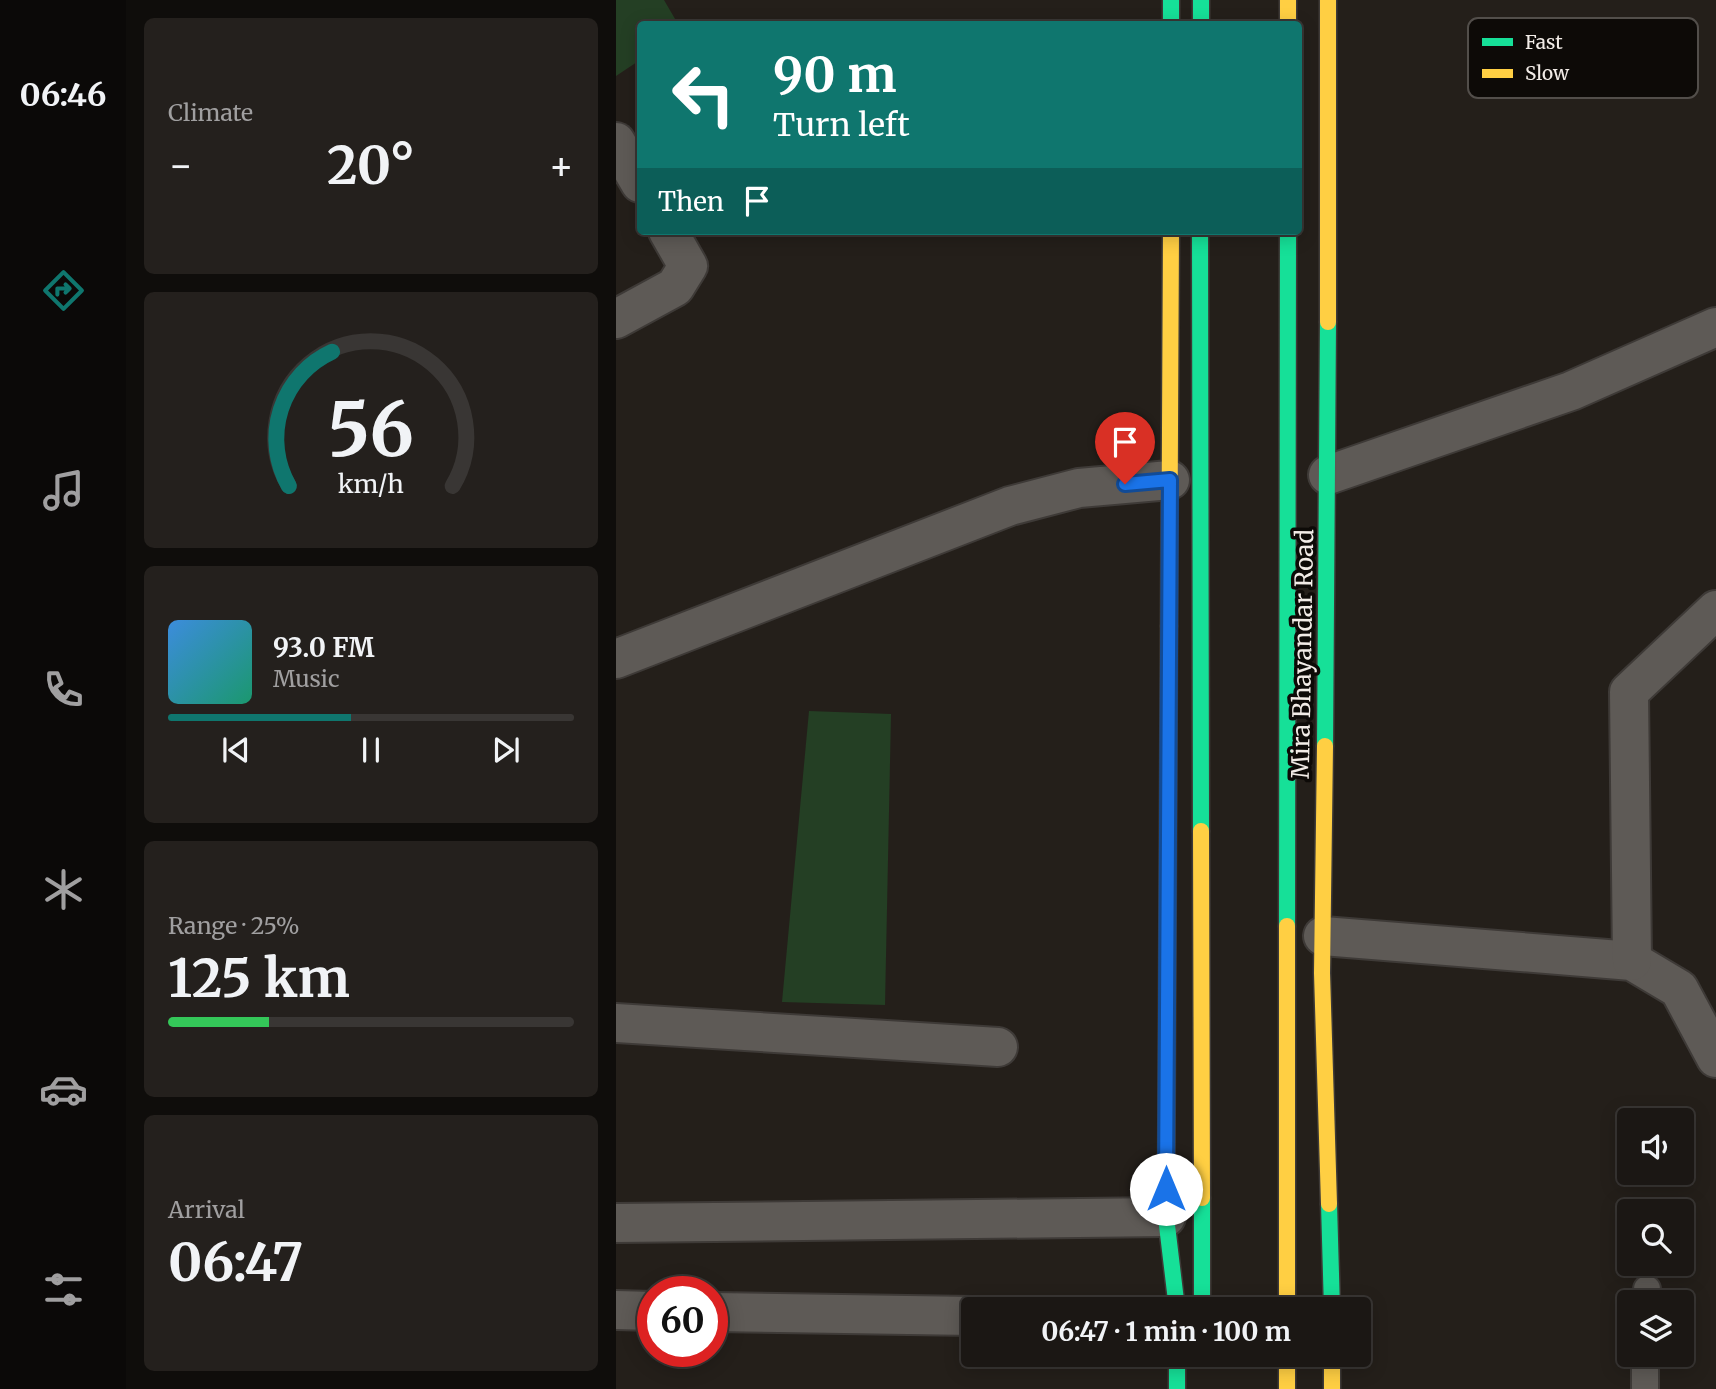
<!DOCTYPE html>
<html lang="en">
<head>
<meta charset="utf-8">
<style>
	body { margin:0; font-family:Merriweather,serif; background:#24201d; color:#f1f3f6; height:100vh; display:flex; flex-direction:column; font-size:26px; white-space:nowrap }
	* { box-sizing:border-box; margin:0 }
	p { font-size:23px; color:#a09fa0 }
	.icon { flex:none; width:38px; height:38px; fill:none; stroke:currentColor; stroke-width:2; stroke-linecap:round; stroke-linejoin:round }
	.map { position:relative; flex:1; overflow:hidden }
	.side { display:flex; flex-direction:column; gap:18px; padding:18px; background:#0f0d0b; width:490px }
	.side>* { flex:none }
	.banner { position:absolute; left:21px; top:21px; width:665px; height:214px; border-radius:7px; box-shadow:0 4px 18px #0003,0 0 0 2px #393634; background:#0f766e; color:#fff; overflow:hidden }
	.buttons { position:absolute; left:1001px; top:1108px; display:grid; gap:14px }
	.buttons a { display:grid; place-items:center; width:77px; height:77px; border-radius:7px; background:#1b1714; box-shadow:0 4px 18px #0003,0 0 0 2px #393634; font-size:35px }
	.speed { position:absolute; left:21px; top:1276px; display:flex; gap:14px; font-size:35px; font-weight:700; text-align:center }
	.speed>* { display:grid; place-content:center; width:91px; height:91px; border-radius:50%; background:#1b1714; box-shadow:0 4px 18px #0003,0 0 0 2px #393634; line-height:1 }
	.speed .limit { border:10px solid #d22; background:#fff; color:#111 }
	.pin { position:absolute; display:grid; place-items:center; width:60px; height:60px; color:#fff; margin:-72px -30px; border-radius:50% 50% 50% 0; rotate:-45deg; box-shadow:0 0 7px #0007 }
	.pin .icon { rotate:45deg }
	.me { position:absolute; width:77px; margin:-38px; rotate:0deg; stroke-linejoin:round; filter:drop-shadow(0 0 5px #0008) }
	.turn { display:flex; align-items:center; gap:24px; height:147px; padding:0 21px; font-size:32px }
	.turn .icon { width:91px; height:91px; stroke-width:2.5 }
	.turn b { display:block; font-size:49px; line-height:60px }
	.then { display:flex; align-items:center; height:66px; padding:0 21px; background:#0003; gap:14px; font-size:26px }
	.big { font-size:52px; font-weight:700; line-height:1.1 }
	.side .tile { flex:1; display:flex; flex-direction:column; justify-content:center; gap:10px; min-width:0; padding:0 24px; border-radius:10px; background:#24201d }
	.side .dial { align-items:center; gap:0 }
	.dial svg { height:182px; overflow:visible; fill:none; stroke:#393634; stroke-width:7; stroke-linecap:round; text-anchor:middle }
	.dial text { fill:#f1f3f6; stroke:none }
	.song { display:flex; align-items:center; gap:21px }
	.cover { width:84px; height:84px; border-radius:10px; background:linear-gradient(135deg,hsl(210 70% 55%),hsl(160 70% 35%)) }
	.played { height:7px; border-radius:4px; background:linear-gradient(90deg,#0f766e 45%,#393634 45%) }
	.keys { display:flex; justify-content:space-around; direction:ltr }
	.heat { display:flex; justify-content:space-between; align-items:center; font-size:38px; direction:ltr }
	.charge { height:10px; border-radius:5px; background:linear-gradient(90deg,#34c759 25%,#393634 0) }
	.trip { position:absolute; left:345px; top:1297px; width:410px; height:70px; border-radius:7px; background:#1b1714; box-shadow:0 4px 18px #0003,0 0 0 2px #393634; font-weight:700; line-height:70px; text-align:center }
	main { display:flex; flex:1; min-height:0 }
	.dock { display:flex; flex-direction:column; width:126px; justify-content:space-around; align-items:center; background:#0b0908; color:#a09fa0 }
	.dock .icon { width:49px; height:49px }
	.dock .current { color:#0f766e }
	.dock b { font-size:32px; color:#f1f3f6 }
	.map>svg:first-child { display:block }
	.green { fill:#243f24 }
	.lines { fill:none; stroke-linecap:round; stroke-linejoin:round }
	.lane-casing { stroke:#3e3a37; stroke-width:30 }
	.street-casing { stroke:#3e3a37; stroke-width:42 }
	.fast-casing { stroke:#3e3a37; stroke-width:19 }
	.slow-casing { stroke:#3e3a37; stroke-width:19 }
	.lane { stroke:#5e5a56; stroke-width:26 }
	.street { stroke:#5e5a56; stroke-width:38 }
	.fast { stroke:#16e098; stroke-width:16 }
	.slow { stroke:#ffcf43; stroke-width:16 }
	.route-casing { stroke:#114b97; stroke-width:18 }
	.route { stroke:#1a73e8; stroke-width:12 }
	.labels { text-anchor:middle; stroke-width:7; stroke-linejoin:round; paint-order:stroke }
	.street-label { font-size:24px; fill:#f2ece7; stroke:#0d0a07 }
	.key { fill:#0d0a07; stroke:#524e4a; stroke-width:2 }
	.key-label { font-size:19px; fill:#f2ece7 }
</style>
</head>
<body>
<main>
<nav class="dock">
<b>06:46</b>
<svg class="icon current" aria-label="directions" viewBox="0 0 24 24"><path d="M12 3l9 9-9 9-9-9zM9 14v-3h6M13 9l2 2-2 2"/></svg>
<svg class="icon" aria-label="music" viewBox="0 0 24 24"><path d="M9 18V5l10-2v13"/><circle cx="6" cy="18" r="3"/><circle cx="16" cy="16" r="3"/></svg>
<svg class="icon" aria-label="phone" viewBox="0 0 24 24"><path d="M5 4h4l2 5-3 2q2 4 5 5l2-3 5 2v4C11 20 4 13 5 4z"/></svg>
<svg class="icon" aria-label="climate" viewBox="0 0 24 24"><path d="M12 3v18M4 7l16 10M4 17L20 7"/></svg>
<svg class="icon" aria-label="car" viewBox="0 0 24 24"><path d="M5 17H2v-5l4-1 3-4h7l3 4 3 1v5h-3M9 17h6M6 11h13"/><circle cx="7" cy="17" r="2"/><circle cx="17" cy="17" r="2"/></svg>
<svg class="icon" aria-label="filters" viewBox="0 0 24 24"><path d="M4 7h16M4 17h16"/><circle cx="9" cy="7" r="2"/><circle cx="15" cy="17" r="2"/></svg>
</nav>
<section class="side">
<div class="tile"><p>Climate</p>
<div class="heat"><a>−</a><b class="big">20°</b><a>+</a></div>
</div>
<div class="tile dial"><svg viewBox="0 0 100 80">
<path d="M14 69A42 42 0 1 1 86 69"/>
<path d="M14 69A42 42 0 0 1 33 10" stroke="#0f766e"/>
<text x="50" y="56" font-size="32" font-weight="700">56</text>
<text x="50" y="72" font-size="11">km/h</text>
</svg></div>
<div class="tile">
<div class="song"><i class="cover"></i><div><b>93.0 FM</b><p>Music</p></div></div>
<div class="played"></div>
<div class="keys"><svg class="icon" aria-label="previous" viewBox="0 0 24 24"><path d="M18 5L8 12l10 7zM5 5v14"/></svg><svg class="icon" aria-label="pause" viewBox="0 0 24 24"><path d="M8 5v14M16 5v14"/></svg><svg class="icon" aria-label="next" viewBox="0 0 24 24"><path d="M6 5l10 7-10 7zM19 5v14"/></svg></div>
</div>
<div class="tile"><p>Range · 25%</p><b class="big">125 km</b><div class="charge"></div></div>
<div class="tile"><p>Arrival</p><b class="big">06:47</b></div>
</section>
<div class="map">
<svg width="1100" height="1389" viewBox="0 0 1100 1389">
	<rect width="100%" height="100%" fill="#241f1a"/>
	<g class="green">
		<polygon points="0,0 48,0 62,24 24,24 24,60 0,76"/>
		<polygon points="193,711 275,714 269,1005 166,1002"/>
	</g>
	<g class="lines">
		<defs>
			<g id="lane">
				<polyline points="1031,1302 1031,1289"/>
				<polyline points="1029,1389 1029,1354"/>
			</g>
			<g id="street">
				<polyline points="0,142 24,183"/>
				<polyline points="0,319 59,287 72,266 52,231"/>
				<polyline points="712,475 955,391 1100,327"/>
				<polyline points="0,659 394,506 463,488 554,480"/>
				<polyline points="707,936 1016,961 1063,989 1100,1058"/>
				<polyline points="1016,961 1013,692 1100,610"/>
				<polyline points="0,1023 382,1047"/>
				<polyline points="0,1223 550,1217"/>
				<polyline points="0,1310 37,1311"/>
				<polyline points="96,1312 357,1316"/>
			</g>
			<g id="fast">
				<polyline points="555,0 555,24"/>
				<polyline points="585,0 585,24"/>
				<polyline points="584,231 585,831"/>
				<polyline points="553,626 550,1217 561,1309"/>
				<polyline points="709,746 712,322"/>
				<polyline points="671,926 672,231"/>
				<polyline points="586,1198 586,1309"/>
				<polyline points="713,1204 716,1309"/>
				<polyline points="561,1354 561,1389"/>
			</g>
			<g id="slow">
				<polyline points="672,0 672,24"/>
				<polyline points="712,0 712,322"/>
				<polyline points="553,626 555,231"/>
				<polyline points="709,746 706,973 713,1204"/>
				<polyline points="585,831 586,1198"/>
				<polyline points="671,1309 671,926"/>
				<polyline points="671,1354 671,1389"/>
				<polyline points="716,1354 716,1389"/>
			</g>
		</defs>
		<use href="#lane" class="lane-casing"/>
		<use href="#street" class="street-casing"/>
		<use href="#fast" class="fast-casing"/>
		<use href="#slow" class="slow-casing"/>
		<use href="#lane" class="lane"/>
		<use href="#street" class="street"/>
		<use href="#fast" class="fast"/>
		<use href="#slow" class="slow"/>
	</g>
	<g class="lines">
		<defs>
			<polyline id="route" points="509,484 554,480 550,1189"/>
		</defs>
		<use href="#route" class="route-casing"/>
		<use href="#route" class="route"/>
	</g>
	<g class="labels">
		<g class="street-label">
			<text transform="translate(687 654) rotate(-89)" y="8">Mira Bhayandar Road</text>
		</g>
	</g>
	<rect x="852" y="18" width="230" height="80" rx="10" class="key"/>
	<rect x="866" y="38" width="31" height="8" fill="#16e098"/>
	<rect x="866" y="69" width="31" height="9" fill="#ffcf43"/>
	<g class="key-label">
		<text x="909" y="49">Fast</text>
		<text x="909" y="80">Slow</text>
	</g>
</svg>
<div class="buttons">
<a><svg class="icon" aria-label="sound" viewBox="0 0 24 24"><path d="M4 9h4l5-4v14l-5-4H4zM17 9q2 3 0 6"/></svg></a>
<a><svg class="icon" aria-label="search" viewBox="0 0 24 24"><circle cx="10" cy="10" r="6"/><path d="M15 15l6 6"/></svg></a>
<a><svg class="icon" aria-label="layers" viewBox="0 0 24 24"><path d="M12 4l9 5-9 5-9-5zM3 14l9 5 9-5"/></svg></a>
</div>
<div class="speed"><div class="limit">60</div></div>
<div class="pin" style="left:509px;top:484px;background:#d93025"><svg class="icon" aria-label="arrive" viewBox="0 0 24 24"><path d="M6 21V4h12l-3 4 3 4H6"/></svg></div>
<svg class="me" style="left:550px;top:1189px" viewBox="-20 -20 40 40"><circle r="19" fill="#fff"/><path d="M0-13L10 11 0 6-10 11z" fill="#1a73e8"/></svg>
<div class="trip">06:47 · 1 min · 100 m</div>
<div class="banner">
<div class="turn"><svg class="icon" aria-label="left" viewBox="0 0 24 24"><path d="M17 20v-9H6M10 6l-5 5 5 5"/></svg><div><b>90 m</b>Turn left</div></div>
<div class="then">Then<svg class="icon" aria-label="arrive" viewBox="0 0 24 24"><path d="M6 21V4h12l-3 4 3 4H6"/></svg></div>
</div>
</div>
</main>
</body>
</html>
